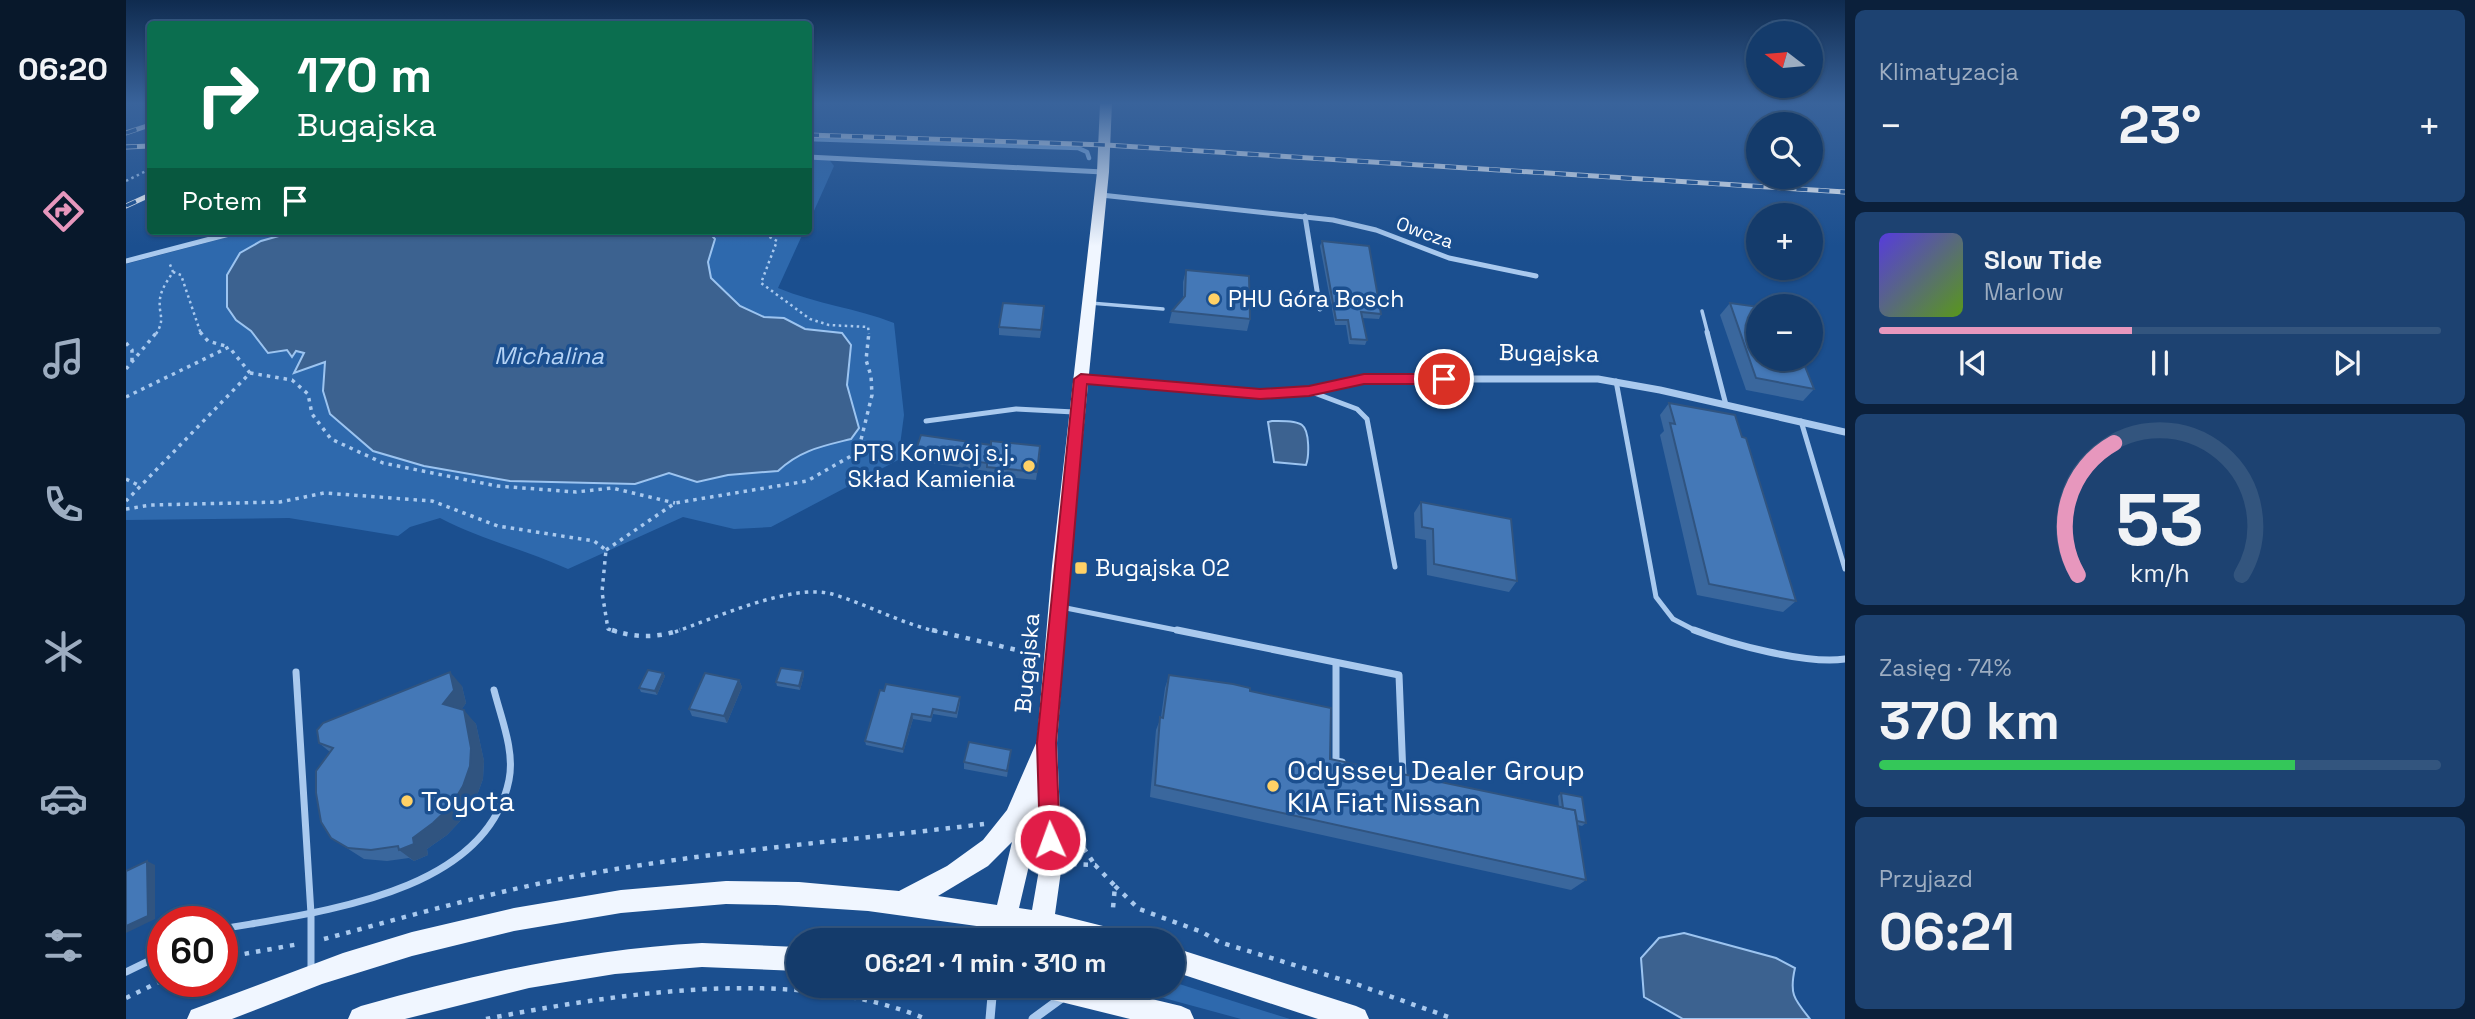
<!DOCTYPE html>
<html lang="pl">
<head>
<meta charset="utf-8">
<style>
	body { margin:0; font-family:"Space Grotesk",sans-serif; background:#1d4271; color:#f1f3f6; height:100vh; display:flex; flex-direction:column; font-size:26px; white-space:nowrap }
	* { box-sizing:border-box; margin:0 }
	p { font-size:23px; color:#9dadc1 }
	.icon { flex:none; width:38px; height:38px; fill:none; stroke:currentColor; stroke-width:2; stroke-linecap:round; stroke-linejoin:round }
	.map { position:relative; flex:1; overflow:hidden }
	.drawer { display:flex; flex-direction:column; gap:10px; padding:10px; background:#0b203b; width:630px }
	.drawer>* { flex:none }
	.hud { position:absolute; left:21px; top:21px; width:665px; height:214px; border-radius:7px; box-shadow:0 2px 5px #0004,0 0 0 2px #33557e; background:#0b6e4f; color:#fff; overflow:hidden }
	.needle { width:46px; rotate:286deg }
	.buttons { position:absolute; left:1620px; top:21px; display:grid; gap:14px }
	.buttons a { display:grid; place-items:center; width:77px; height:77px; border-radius:50%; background:#143b6b; box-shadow:0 2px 5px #0004,0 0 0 2px #33557e; font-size:35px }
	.speed { position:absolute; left:21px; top:906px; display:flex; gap:14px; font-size:35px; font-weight:700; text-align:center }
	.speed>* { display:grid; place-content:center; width:91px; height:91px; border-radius:50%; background:#143b6b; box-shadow:0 2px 5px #0004,0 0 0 2px #33557e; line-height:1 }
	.speed .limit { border:10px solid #d22; background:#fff; color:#111 }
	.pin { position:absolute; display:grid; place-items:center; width:60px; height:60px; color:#fff; margin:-30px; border:4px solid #fff; border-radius:50%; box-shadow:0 2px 7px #0007 }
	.me { position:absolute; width:77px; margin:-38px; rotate:358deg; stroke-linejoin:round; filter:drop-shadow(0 0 5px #0008) }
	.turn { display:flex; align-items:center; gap:24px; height:147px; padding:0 35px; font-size:32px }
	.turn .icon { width:91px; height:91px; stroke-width:2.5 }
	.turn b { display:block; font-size:49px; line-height:60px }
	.then { display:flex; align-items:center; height:66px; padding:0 35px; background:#0003; gap:14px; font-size:26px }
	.big { font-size:52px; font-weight:600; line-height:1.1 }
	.drawer .widget { flex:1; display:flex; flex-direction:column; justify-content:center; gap:10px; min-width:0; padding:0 24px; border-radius:10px; background:#1d4271 }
	.drawer .dial { align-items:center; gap:0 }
	.dial svg { height:182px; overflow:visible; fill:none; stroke:#33557e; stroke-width:7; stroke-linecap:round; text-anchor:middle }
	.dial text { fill:#f1f3f6; stroke:none }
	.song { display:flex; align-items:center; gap:21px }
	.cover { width:84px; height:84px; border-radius:10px; background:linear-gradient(135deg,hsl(250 70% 55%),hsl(90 70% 35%)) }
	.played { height:7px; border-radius:4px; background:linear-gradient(90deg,#e797bd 45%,#33557e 45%) }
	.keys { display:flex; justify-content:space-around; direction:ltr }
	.heat { display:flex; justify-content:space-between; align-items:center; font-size:38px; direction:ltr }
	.charge { height:10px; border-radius:5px; background:linear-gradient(90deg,#34c759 74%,#33557e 0) }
	.trip { position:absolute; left:660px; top:928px; width:399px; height:70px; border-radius:35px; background:#143b6b; box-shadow:0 2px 5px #0004,0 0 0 2px #33557e; font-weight:600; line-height:70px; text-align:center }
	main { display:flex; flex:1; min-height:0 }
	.menu { display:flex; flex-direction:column; width:126px; justify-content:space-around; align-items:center; background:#08182b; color:#9dadc1 }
	.menu .icon { width:49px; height:49px }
	.menu .current { color:#e797bd }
	.menu b { font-size:32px; color:#f1f3f6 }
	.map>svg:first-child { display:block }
	.green { fill:#2e69ad }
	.water { fill:#3c6290; stroke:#9cc4f0; stroke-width:2 }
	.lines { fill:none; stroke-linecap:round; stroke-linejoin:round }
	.stream { stroke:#9cc4f0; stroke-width:4.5 }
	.path-far2 { stroke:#a9c9ee; stroke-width:2.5; stroke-dasharray:2.5 3.5; stroke-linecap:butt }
	.path-far1 { stroke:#a9c9ee; stroke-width:3.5; stroke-dasharray:3.5 5; stroke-linecap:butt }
	.path { stroke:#a9c9ee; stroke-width:4.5; stroke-dasharray:4.5 7; stroke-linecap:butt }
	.lane-far2 { stroke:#a9c9ee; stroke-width:3.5 }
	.lane-far1 { stroke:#a9c9ee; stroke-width:5 }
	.lane { stroke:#a9c9ee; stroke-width:7 }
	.street-far2 { stroke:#a9c9ee; stroke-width:5 }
	.street-far1 { stroke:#a9c9ee; stroke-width:7 }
	.street { stroke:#a9c9ee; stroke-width:9 }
	.primary { fill:#f0f6ff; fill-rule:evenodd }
	.rail-casing { stroke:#fff; stroke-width:5 }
	.rail { stroke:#1b4f8f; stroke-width:3.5; stroke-dasharray:11; stroke-linecap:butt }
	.wall { fill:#3a679d }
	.shaded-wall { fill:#305480 }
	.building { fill:#4478b7; stroke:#305480; stroke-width:2 }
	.route { fill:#e11d48; stroke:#92132f; stroke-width:2 }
	.poi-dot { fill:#ffd166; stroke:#1b4f8f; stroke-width:2.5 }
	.labels { text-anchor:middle; stroke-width:7; stroke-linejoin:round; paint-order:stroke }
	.far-street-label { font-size:19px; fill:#fff; stroke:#1b4f8f }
	.poi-label { font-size:23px; fill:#fff; stroke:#1b4f8f; text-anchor:start }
	.street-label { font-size:23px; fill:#fff; stroke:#1b4f8f }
	.water-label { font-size:24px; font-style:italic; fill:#b5d3f5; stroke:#1b4f8f }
	.near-poi-label { font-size:28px; fill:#fff; stroke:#1b4f8f; text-anchor:start }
</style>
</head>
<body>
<main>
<nav class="menu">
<b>06:20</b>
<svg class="icon current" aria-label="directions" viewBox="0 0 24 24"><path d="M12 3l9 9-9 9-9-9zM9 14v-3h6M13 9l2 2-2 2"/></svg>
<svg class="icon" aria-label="music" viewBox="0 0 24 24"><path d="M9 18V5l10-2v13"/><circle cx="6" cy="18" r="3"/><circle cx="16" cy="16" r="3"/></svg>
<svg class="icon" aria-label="phone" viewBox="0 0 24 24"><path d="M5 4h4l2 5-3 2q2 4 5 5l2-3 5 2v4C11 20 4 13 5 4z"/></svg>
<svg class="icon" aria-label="climate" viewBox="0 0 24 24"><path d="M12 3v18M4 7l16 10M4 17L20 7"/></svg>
<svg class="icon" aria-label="car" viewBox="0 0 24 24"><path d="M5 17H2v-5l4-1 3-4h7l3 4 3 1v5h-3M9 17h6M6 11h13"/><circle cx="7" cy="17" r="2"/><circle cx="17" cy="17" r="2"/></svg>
<svg class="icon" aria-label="filters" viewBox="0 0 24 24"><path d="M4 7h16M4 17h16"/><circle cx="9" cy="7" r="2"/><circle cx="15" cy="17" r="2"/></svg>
</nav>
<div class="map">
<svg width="1719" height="1019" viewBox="0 0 1719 1019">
	<rect width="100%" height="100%" fill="#1b4f8f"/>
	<g class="green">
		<polygon points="683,157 702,158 708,166 683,222"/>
		<path d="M125,231H678L652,288C690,304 730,308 768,323L778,415L772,460L645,527L608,529L557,517L442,569C399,550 354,539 314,518L284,527L272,536L163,518L0,520V264Z"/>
		<polygon points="1047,982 1151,1015 1164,1019 1115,1019 990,985 1046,985"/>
	</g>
	<g class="water">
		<path d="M582,231L589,239L582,262L585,278L614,306L638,317L658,318L679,329L716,333L725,345L721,385L733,428L725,439C697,446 674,450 652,471L602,475L571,482L543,473L509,484L384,481L298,466L247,451L204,414L197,391L199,362L168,373L178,353L170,351L166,357L161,350L142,353L125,331L110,320L101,307V275L114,253L135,241L167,232Z"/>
		<path d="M1146,421C1154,421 1170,420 1176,425C1184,431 1183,457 1180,465L1148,462L1142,422Z"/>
		<path d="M1558,933L1650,958L1669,968C1663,994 1668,999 1684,1019H1557L1518,997L1515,958L1533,938Z"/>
	</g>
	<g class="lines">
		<polyline class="stream" points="682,139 952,148 961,152 963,158"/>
		<g class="path-far2">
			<polyline points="0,181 24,169"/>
			<polyline points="633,231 651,241 635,283 684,319 703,325 742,327 743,334"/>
			<polyline points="47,272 55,275 75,334"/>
			<path d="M30,334C40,318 32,315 34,299C35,289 42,280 47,272L43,262"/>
		</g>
		<g class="path-far1">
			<polyline points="74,332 82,341 103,347"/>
			<polyline points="0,343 6,350 6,362"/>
			<polyline points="0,369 31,332"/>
			<polyline points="124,373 166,380 182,394 186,414 205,439 257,463 371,486 450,492 486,488 549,503"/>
			<polyline points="0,397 103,347 124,373 0,501"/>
			<polyline points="0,479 14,486"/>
			<polyline points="0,509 25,505 154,502 198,493 306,501 372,526 468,541 480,550 476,592 482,629 491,632"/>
			<polyline points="480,550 549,503 681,481 732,452 746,395 745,376 740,360 743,332"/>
			<path d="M549,632C589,618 666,583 706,594C743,605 776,624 813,632"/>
		</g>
		<g class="path">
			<path d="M486,630C509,638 531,638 554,630"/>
			<polyline points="806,630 908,654"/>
			<polyline points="945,829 969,865"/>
			<polyline points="946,864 969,865 989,886 987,908"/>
			<polyline points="989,886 1013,909 1076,932 1093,942 1227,983 1328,1019"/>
			<path d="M198,939C287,915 376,889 467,873C596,850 728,840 858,824"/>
			<polyline points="96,958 173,944"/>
			<polyline points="0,998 37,980"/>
			<path d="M360,1019C493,993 672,965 800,1019"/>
		</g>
		<g class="lane-far2">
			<polyline points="964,303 1037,309"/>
			<polyline points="1576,311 1582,334"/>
		</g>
		<g class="lane-far1">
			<polyline points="1581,332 1600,405"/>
			<polyline points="1490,381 1530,597 1547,619 1572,632"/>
			<polyline points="1183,391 1231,409 1241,419 1269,567"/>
			<polyline points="800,421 890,409 948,412"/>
			<polyline points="1675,421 1719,569"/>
			<polyline points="935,607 1060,632"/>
		</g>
		<g class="lane">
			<polyline points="1051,630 1273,675 1277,776 1273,775"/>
			<path d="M1568,630C1604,644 1682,665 1719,659"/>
			<polyline points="1210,663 1210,761 1216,762"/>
			<polyline points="170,672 185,914 185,969"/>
			<path d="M96,929C190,912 360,895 383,780C389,751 375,718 368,690"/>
			<polyline points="0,972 37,954"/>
		</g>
		<g class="street-far2">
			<polyline points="682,157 977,172"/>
			<polyline points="975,195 1207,220 1250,230 1323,258 1410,276"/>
			<polyline points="1179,216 1194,309"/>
			<polyline points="0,261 115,231"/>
		</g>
		<polyline class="street-far1" points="955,379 1134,394 1183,391 1238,379 1472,379 1534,390 1719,432"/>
		<g class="street">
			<polyline points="864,1019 867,985"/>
			<polyline points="907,1019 937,997"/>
		</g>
		<g class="primary">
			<path d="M974,103H986L983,172L944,566L931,743L936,864L929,914L985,928L993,932L997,940L925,937V940H901L902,933L888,931L886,940H862L865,928L742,911L650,905L600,904L495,913L388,931L286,956L196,984L106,1019H61L65,1010L217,953L286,932L388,908L495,890L600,881L673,882L773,891L821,866L857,840L881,810L911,741L926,566L971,172ZM913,823L914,864L906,910L893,908ZM886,842L871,905L812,896L862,866Z"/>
			<path d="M576,943L672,947V971L576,967L489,974L403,988L279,1019H222L226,1010L235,1006C347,975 459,949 576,943Z"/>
			<polygon points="1046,947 1230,1006 1239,1010 1243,1019 1192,1019 1046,971"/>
			<polygon points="903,985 967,985 1055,1006 1064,1010 1068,1019 1004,1019 915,997 906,994"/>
		</g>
		<defs>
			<g id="rail">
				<polyline points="0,133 24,125"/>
				<polyline points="682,135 980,145 1719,192"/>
				<polyline points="0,147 24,146"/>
				<polyline points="0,206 24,195"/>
			</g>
		</defs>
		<use href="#rail" class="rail-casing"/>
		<use href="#rail" class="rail"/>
	</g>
	<g class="wall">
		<polygon points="1196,241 1255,314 1253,319 1236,318 1241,340 1239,345 1223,344 1220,325 1209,325 1194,246"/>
		<polygon points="1060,270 1124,319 1121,331 1043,323 1046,311 1057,299 1057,282"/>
		<polygon points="1604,303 1688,389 1677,401 1620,390 1594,315"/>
		<polygon points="918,314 914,338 873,335 873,327"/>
		<polygon points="1543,403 1670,601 1657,612 1571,595 1534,435 1538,431 1534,415"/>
		<polygon points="789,453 914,454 910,480 861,475 861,471 790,461"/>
		<polygon points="1295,502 1391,581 1383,592 1301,575 1300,540 1289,538 1288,513"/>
		<polygon points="677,671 678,675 674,690 651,686 650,682"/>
		<polygon points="537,673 539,676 531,695 515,692 513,688"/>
		<polygon points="1043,675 1124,691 1204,759 1433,807 1432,796 1435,793 1460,823 1456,826 1452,825 1460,880 1445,890 1024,797 1030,730 1035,717 1039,688"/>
		<polygon points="613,680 616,687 601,723 566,716 563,709"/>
		<polygon points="336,686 340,703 335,710 350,724 358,761 357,779 350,798 338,817 321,835 301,849 302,855 288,861 283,858 261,861 238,859 205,838 204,752 193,743"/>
		<polygon points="758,691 834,697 834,702 831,718 807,714 805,722 787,719 777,753 740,745 739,741"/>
		<polygon points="885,750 881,777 838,769 838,762"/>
	</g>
	<g class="shaded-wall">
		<polygon points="677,671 678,675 674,690 673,686"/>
		<polygon points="324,672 336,686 340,703 330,718 317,704"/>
		<polygon points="537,673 539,676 531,695 529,691"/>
		<polygon points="613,680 616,687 601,723 598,716"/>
		<polygon points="338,710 350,724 358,761 357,779 350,798 338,817 321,835 301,849 302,855 288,861 273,850 287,838"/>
		<polygon points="786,714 787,719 777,753 777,749"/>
		<polygon points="21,861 29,865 29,919 0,933 0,926"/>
	</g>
	<g class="building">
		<polygon points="1196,241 1243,246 1255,314 1235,312 1241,340 1225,339 1222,320 1210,320"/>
		<polygon points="1060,270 1123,276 1124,319 1046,311 1059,296"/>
		<polygon points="877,303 918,306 915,330 873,327"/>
		<polygon points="1604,303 1633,307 1633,359 1676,359 1688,389 1630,378"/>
		<polygon points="1543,403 1609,415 1616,437 1620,438 1670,601 1583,584 1544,423 1549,424"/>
		<polygon points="795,435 865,445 865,441 914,446 911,472 861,467 861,463 789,453"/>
		<polygon points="1295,502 1385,519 1391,581 1308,564 1307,529 1296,527"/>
		<polygon points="655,668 677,671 673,686 650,682"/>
		<polygon points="522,670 537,673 529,691 513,688"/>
		<polygon points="324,672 328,690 317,704 338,710 345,748 344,766 337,786 325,806 307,823 287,838 288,844 273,850 272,846 245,850 222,848 205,838 195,822 190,793 190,771 207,748 193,743 191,730 197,723"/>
		<polygon points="579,673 613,680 598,716 563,709"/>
		<polygon points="1043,675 1107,684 1124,688 1124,691 1205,708 1204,759 1449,810 1460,880 1029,785 1034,717 1037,718"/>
		<polygon points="760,684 834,697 830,713 807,709 805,717 786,714 777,749 739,741 754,690 758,691"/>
		<polygon points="843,742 885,750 881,771 838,762"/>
		<polygon points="1435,793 1456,797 1460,823 1451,821 1449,810 1437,808"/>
		<polygon points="21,861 22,916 0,926 0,871"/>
	</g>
	<linearGradient id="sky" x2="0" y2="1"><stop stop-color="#0f2b4f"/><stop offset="0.42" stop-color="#39639b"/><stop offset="1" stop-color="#39639b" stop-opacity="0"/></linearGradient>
	<rect width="1719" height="246" fill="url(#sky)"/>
	<polygon class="route" points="955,374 1134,389 1183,386 1238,374 1318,374 1325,379 1318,384 1238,384 1183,396 1134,399 961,384 930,743 934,840 931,847 924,850 917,847 914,840 911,743 948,379"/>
	<g class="poi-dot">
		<circle cx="1088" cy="299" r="7"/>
		<circle cx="903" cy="466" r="7"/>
		<rect x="948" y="561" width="14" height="14" rx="3.5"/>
		<circle cx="1147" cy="786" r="7"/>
		<circle cx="281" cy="801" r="7"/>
	</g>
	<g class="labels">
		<g class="far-street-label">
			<text transform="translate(1299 232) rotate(20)" y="7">Owcza</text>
		</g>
		<g class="poi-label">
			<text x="1102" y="307">PHU Góra Bosch</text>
			<text x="889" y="461" text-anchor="end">PTS Konwój s.j.<tspan x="889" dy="26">Skład Kamienia</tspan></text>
			<text x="969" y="576">Bugajska 02</text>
		</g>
		<g class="street-label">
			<text transform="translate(1423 353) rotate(1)" y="8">Bugajska</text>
			<text transform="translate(901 663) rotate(-85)" y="8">Bugajska</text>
		</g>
		<g class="water-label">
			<text x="423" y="364">Michalina</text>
		</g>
		<g class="near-poi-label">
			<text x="1161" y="780">Odyssey Dealer Group<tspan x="1161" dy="32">KIA Fiat Nissan</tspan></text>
			<text x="295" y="811">Toyota</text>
		</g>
	</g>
</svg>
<div class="buttons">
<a><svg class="needle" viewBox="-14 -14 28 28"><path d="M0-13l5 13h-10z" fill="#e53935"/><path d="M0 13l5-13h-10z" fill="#9dadc1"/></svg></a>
<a><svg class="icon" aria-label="search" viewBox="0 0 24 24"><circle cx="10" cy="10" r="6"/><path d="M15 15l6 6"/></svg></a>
<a>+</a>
<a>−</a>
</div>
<div class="speed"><div class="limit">60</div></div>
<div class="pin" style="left:1318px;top:379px;background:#d93025"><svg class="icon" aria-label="arrive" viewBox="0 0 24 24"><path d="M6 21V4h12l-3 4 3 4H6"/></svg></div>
<svg class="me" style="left:924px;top:840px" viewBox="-20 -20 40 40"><circle r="17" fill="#e11d48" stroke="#fff" stroke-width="3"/><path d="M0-11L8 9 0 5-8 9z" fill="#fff"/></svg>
<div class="trip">06:21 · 1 min · 310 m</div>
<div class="hud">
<div class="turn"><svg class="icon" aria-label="right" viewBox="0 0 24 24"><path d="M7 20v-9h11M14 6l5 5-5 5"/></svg><div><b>170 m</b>Bugajska</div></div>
<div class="then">Potem<svg class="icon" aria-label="arrive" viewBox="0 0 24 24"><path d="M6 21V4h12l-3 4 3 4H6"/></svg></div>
</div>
</div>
<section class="drawer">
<div class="widget"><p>Klimatyzacja</p>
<div class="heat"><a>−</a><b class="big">23°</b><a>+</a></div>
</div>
<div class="widget">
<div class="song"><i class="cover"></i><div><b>Slow Tide</b><p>Marlow</p></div></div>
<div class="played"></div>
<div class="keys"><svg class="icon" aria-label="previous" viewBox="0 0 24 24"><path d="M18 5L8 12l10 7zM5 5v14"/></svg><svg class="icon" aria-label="pause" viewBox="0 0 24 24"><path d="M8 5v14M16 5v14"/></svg><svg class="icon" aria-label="next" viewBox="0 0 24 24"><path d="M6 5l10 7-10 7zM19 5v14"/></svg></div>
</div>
<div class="widget dial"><svg viewBox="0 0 100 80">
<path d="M14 69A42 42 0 1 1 86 69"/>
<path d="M14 69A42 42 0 0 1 30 11" stroke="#e797bd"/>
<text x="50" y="56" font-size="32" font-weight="700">53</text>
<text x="50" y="72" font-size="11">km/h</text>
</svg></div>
<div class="widget"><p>Zasięg · 74%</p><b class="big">370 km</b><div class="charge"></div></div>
<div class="widget"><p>Przyjazd</p><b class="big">06:21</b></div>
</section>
</main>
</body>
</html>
